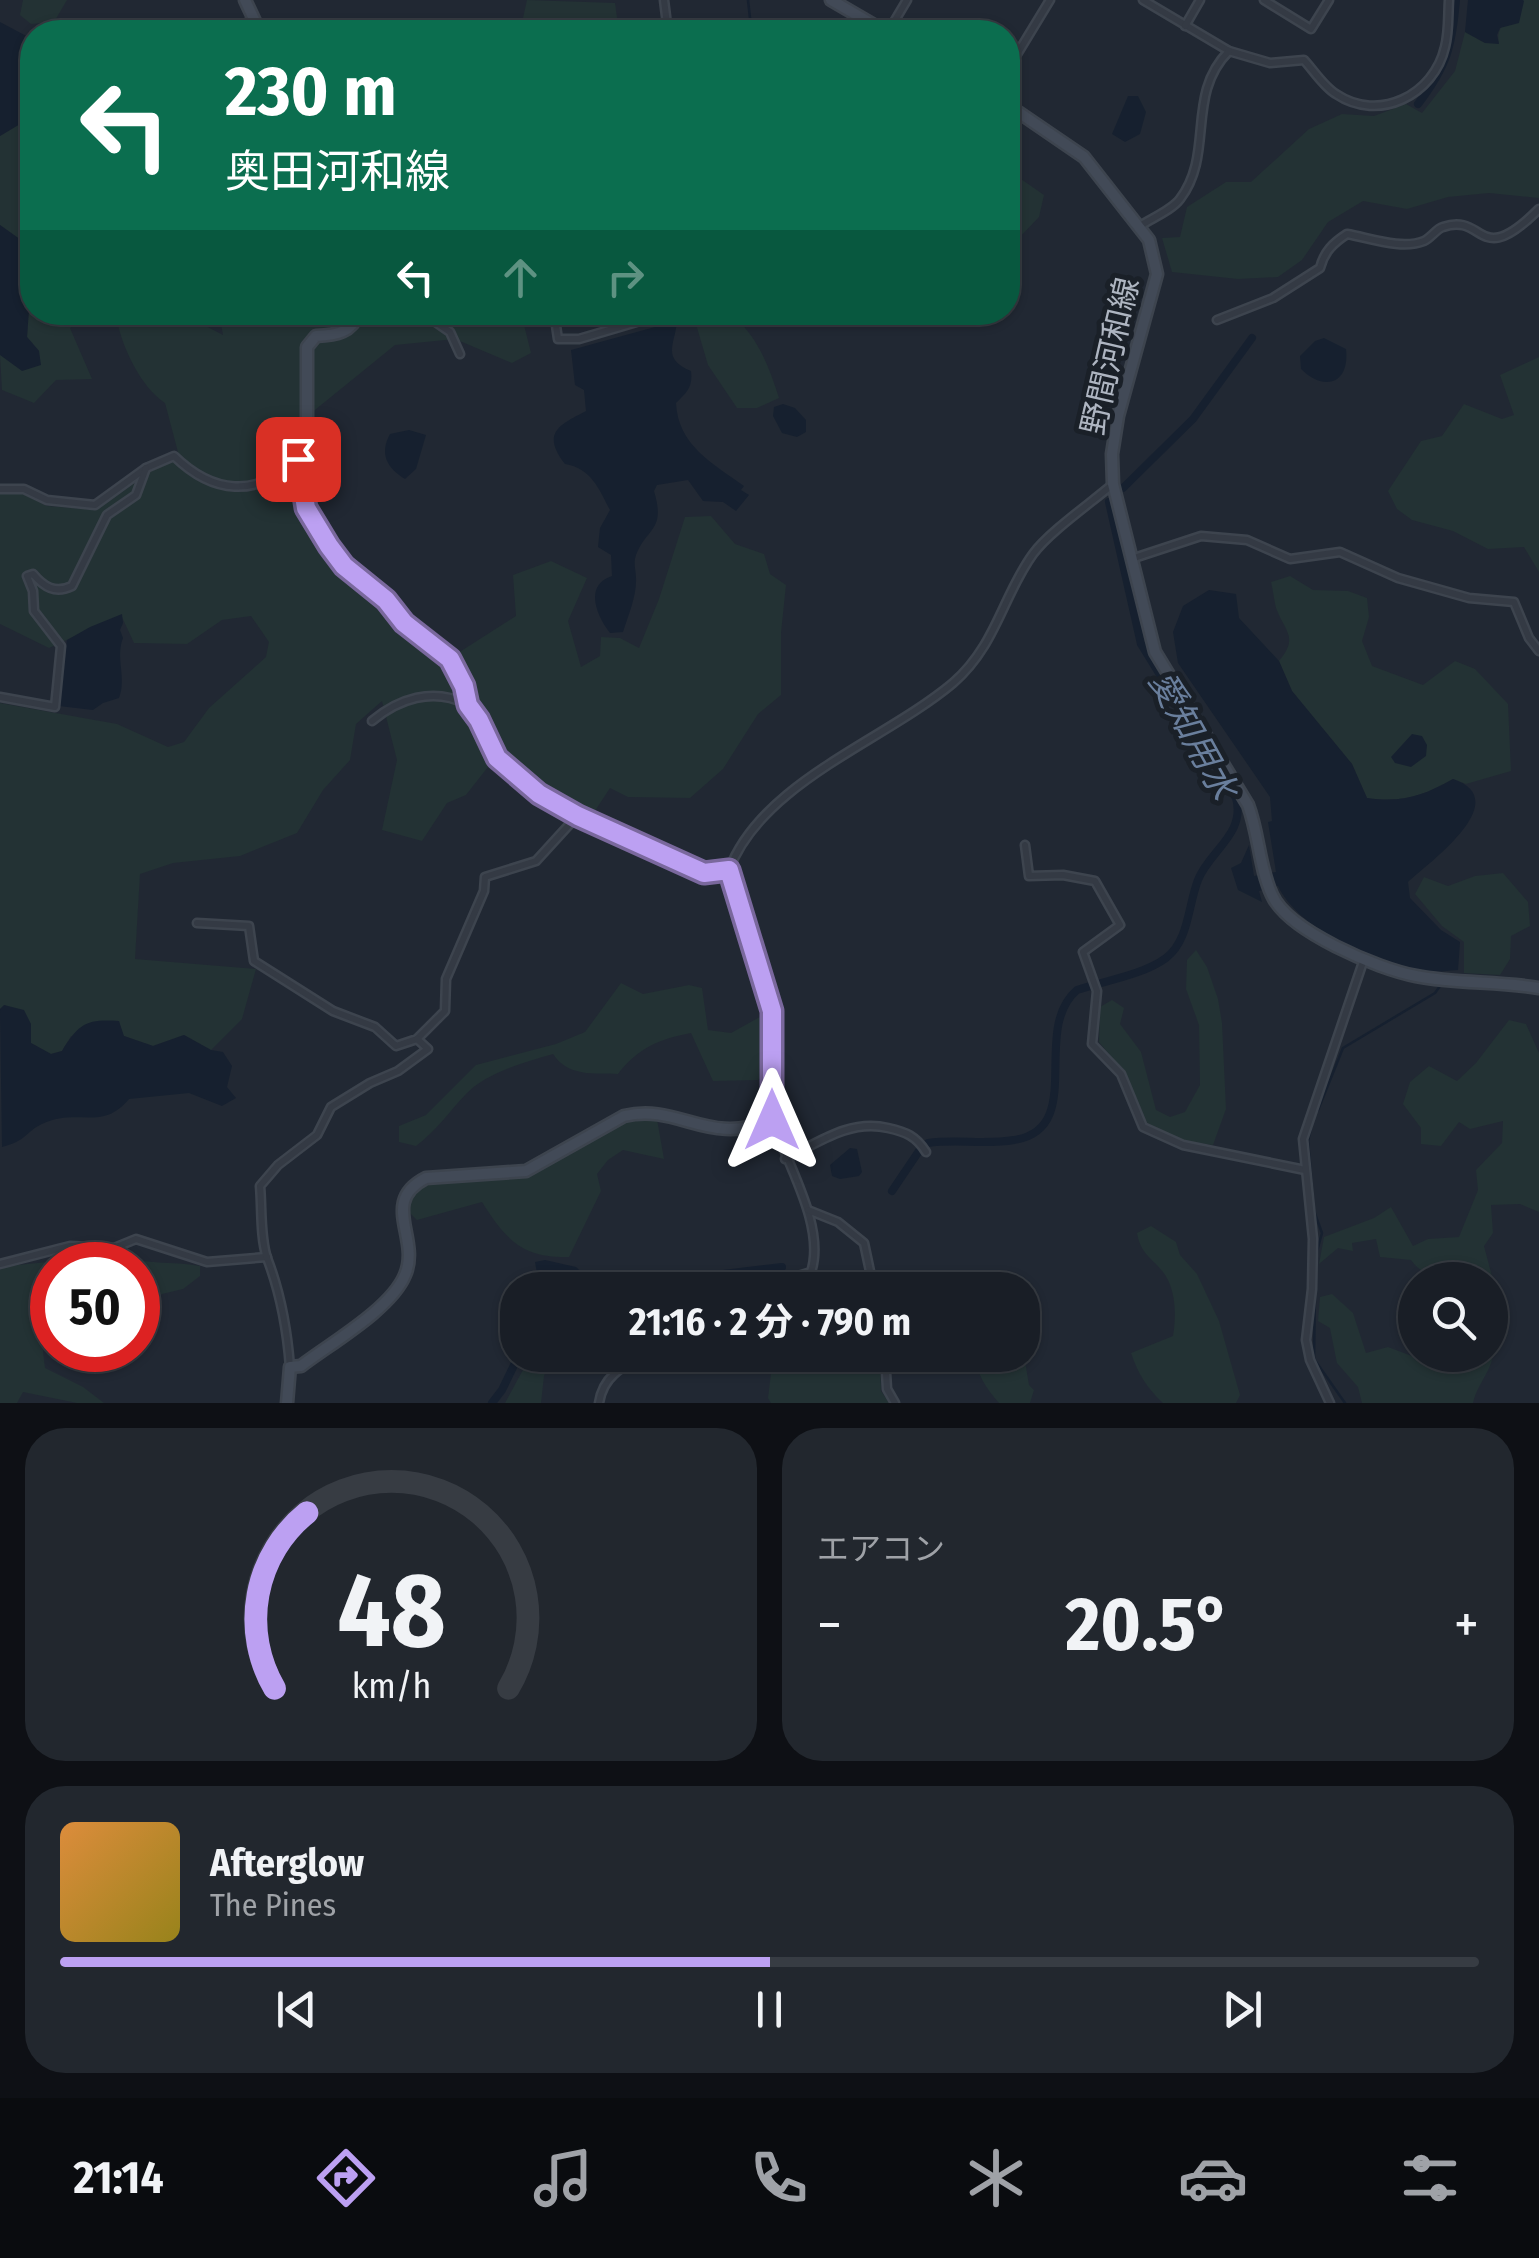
<!DOCTYPE html>
<html lang="ja">
<head>
<meta charset="utf-8">
<style>
	body { margin:0; font-family:"Fira Sans Condensed","Noto Sans JP",sans-serif; background:#22272e; color:#f1f3f6; height:100vh; display:flex; flex-direction:column; font-size:38px; white-space:nowrap }
	* { box-sizing:border-box; margin:0 }
	p { font-size:32px; color:#9fa2a7 }
	.icon { flex:none; width:55px; height:55px; fill:none; stroke:currentColor; stroke-width:2; stroke-linecap:round; stroke-linejoin:round }
	.map { position:relative; height:1403px; overflow:hidden }
	.sheet { display:flex; flex-direction:column; gap:25px; padding:25px; background:#0e1015; flex:1 }
	.sheet>* { flex:none }
	.guide { position:absolute; left:20px; top:20px; width:1000px; height:305px; border-radius:40px; box-shadow:0 2px 8px #0004,0 0 0 2px #373c43; background:#0b6e4f; color:#fff; overflow:hidden }
	.tools { position:absolute; left:1398px; top:1262px; display:grid; gap:20px }
	.tools a { display:grid; place-items:center; width:110px; height:110px; border-radius:50%; background:#191e26; box-shadow:0 2px 8px #0004,0 0 0 2px #373c43; font-size:50px }
	.speed { position:absolute; left:30px; top:1242px; display:flex; gap:20px; font-size:50px; font-weight:700; text-align:center }
	.speed>* { display:grid; place-content:center; width:130px; height:130px; border-radius:50%; background:#191e26; box-shadow:0 2px 8px #0004,0 0 0 2px #373c43; line-height:1 }
	.speed .limit { border:15px solid #d22; background:#fff; color:#111 }
	.pin { position:absolute; display:grid; place-items:center; width:85px; height:85px; color:#fff; margin:-42px; border-radius:20px; box-shadow:0 5px 15px #0006 }
	.me { position:absolute; width:110px; margin:-55px; rotate:0deg; stroke-linejoin:round; filter:drop-shadow(0 0 8px #0008) }
	.turn { display:flex; align-items:center; gap:35px; height:210px; padding:0 40px; font-size:45px }
	.turn .icon { width:130px; height:130px; stroke-width:2.5 }
	.turn b { display:block; font-size:70px; line-height:85px }
	.lanes { display:flex; align-items:center; height:95px; padding:0 40px; background:#0003; justify-content:center; gap:50px; direction:ltr }
	.lanes .off { opacity:.35 }
	.big { font-size:75px; font-weight:700; line-height:1.1 }
	.sheet .tile { flex:1; display:flex; flex-direction:column; justify-content:center; gap:15px; min-width:0; padding:0 35px; border-radius:40px; background:#22272e }
	.sheet .dial { align-items:center; gap:0 }
	.dial svg { height:260px; overflow:visible; fill:none; stroke:#373c43; stroke-width:7; stroke-linecap:round; text-anchor:middle }
	.dial text { fill:#f1f3f6; stroke:none }
	.song { display:flex; align-items:center; gap:30px }
	.cover { width:120px; height:120px; border-radius:15px; background:linear-gradient(135deg,hsl(30 70% 55%),hsl(50 70% 35%)) }
	.played { height:10px; border-radius:5px; background:linear-gradient(90deg,#bca0f2 50%,#373c43 50%) }
	.keys { display:flex; justify-content:space-around; direction:ltr }
	.heat { display:flex; justify-content:space-between; align-items:center; font-size:55px; direction:ltr }
	.sheet .tiles { flex:1; display:grid; gap:25px; grid-template-columns:1fr 1fr }
	.tile:last-child { grid-column:span 2 }
	.trip { position:absolute; left:500px; top:1272px; width:540px; height:100px; border-radius:40px; background:#191e26; box-shadow:0 2px 8px #0004,0 0 0 2px #373c43; font-weight:700; line-height:100px; text-align:center }
	.tab-bar { display:flex; height:160px; justify-content:space-around; align-items:center; background:#0a0c0f; color:#9fa2a7 }
	.tab-bar .icon { width:70px; height:70px }
	.tab-bar .current { color:#bca0f2 }
	.tab-bar b { font-size:45px; color:#f1f3f6 }
	.map>svg:first-child { display:block }
	.green { fill:#233234 }
	.water { fill:#16202f }
	.lines { fill:none; stroke-linecap:round; stroke-linejoin:round }
	.stream { stroke:#16202f; stroke-width:2.5 }
	.canal { stroke:#16202f; stroke-width:8 }
	.street-casing { stroke:#3d444e; stroke-width:11 }
	.secondary-casing { stroke:#3d444e; stroke-width:15 }
	.street { stroke:#343a44; stroke-width:6 }
	.secondary { stroke:#424a57; stroke-width:10 }
	.route-casing { stroke:#7a689d; stroke-width:25 }
	.route { stroke:#bca0f2; stroke-width:18 }
	.labels { text-anchor:middle; stroke-width:10; stroke-linejoin:round; paint-order:stroke }
	.street-label { font-size:32px; fill:#aeb5c1; stroke:#1a2028 }
	.water-label { font-size:35px; font-style:italic; fill:#6a7f9d; stroke:#1a2028 }
</style>
</head>
<body>
<div class="map">
<svg width="1539" height="1403" viewBox="0 0 1539 1403">
	<rect width="100%" height="100%" fill="#212833"/>
	<g class="green">
		<polygon points="23,0 67,0 54,22 31,24 20,15"/>
		<polygon points="527,0 615,3 619,32 526,32 523,18"/>
		<path d="M1523,0H1539V198L1489,193L1448,197L1407,209L1363,201L1328,222L1302,260L1278,277L1238,279L1172,272L1162,238L1180,237L1187,207L1226,182H1251L1309,129L1342,114L1374,116L1406,104L1422,113L1455,71L1465,32L1485,43H1499C1494,25 1516,13 1523,0Z"/>
		<polygon points="32,60 32,241 21,240 0,225 0,136 20,124 28,66"/>
		<polygon points="1008,170 1044,195 1039,217 1017,240 1008,233"/>
		<path d="M32,305V312L193,313L198,322L223,335L219,313H521L531,353L512,363L455,339L395,345L310,414L294,455L301,509L324,549L340,570L382,601L447,660L516,616L513,575L551,561L587,578L568,621L581,667L600,656L601,637L620,638L639,648L659,599L685,517L711,516L735,544L764,554L770,574L786,585L781,633V695L758,714L723,769L690,798L628,797L610,788L593,814L542,789L499,753L466,795L447,803L422,841L382,830L397,760L382,701L356,724L350,760L323,790L297,833L240,856L173,863L140,874L135,959L256,969L242,1019L211,1050L184,1035L153,1046L124,1036H71L62,1051L51,1054L31,1043V1024L5,1005L0,1009V703L117,724L168,747L184,742L209,708L266,657L269,642L251,616L222,620L187,644L134,643L121,615L49,648L0,624V492L21,493L47,506L97,510L150,472L179,456L165,403C141,387 123,349 117,321L86,318L70,328L92,379L56,380L34,403L2,390L0,355L39,351L27,337L29,308Z"/>
		<path d="M728,312C757,334 768,364 779,398L757,408H737L708,365L693,314Z"/>
		<polygon points="1539,357 1539,572 1524,547 1488,549 1453,531 1412,520 1397,509 1388,491 1421,441 1442,436 1464,404 1502,419 1514,415 1500,375"/>
		<path d="M1290,576L1313,590L1348,591L1367,598L1369,617L1362,641L1372,666L1423,685L1455,661L1475,669L1508,704L1511,771L1466,784L1453,779C1423,796 1402,803 1367,798L1352,764L1292,691L1279,661C1299,637 1285,632 1276,608C1274,600 1273,590 1271,582Z"/>
		<polygon points="1503,873 1528,902 1530,926 1511,936 1510,959 1500,975 1464,973 1464,942 1442,926 1415,894 1424,877 1448,886 1475,876"/>
		<polygon points="1196,950 1207,967 1218,999 1222,1023 1226,1109 1213,1145 1183,1141 1147,1123 1125,1073 1099,1042 1100,1007 1112,1000 1124,1008 1120,1024 1141,1052 1156,1110 1170,1117 1185,1112 1200,1085 1199,1025 1186,989 1187,960"/>
		<path d="M621,983L643,994L689,985L702,988L708,1030L731,1033L767,1013L768,1074L758,1080L713,1081L691,1033C659,1039 638,1048 618,1074C594,1073 568,1077 553,1054C525,1062 486,1073 466,1094C449,1112 436,1131 416,1146L399,1142V1126L426,1115L476,1065L556,1044L585,1032Z"/>
		<path d="M1509,1020L1526,1024L1539,1053V1212L1520,1204L1491,1205L1493,1233L1484,1246L1493,1280C1465,1281 1429,1286 1411,1260L1380,1257L1376,1239L1352,1243L1353,1251L1338,1248L1319,1264L1324,1237L1374,1218L1391,1207L1413,1246L1428,1239L1459,1237L1478,1190L1476,1170L1502,1143L1503,1121L1470,1129L1459,1122L1441,1146L1421,1144V1128L1403,1104L1410,1082L1429,1066L1457,1081L1476,1063Z"/>
		<path d="M639,1117L657,1119L664,1159L623,1150L608,1160L597,1174L601,1191L569,1257C522,1258 506,1240 482,1202L417,1220L405,1208C426,1160 486,1188 527,1174C553,1166 598,1134 624,1119Z"/>
		<path d="M1151,1226L1176,1242L1180,1255L1197,1274L1219,1321L1240,1395L1236,1403H1163C1147,1388 1138,1374 1131,1353L1173,1336C1176,1317 1176,1297 1168,1280C1158,1260 1141,1258 1137,1233Z"/>
		<path d="M117,1255C145,1265 172,1261 200,1266V1276L183,1289L162,1294L138,1311V1265H52V1339L43,1351L45,1368L83,1387L104,1403H77L23,1392L17,1403H0V1270L8,1266Z"/>
		<path d="M1332,1294L1353,1313L1366,1353L1388,1347L1412,1356L1436,1358L1490,1355V1332C1502,1364 1479,1377 1473,1403H1362L1358,1387L1337,1363L1330,1328L1318,1321L1320,1297Z"/>
		<path d="M1023,1349L1029,1385L1034,1390L1030,1403H999C986,1388 977,1375 975,1355H1022Z"/>
		<polygon points="531,1355 551,1355 544,1376 541,1403 505,1403"/>
		<polygon points="799,1355 880,1355 881,1391 889,1403 771,1403 768,1398 772,1365"/>
	</g>
	<g class="water">
		<polygon points="1468,0 1523,0 1524,1 1519,23 1500,28 1497,35 1499,44 1485,43 1465,32"/>
		<polygon points="0,22 32,39 32,59 28,67 20,124 0,136"/>
		<polygon points="1128,96 1138,96 1146,112 1140,134 1125,142 1112,134"/>
		<polygon points="0,225 21,240 32,241 32,305 29,308 27,337 39,351 41,365 22,371 0,355"/>
		<path d="M677,321C675,345 661,358 691,371C693,387 687,392 676,403C678,445 712,463 744,486L741,490L749,495L736,511L723,502L703,501L688,480L657,485L654,491C666,531 647,527 636,555C633,564 636,570 636,578C637,595 628,616 623,632L610,633C596,615 584,585 612,576L611,555L598,547L600,528L610,510C599,489 591,468 565,464C541,433 559,425 586,411L584,390L575,385L571,350Z"/>
		<path d="M1324,338L1346,349C1350,384 1324,392 1301,369L1300,356L1315,341Z"/>
		<polygon points="783,404 795,408 806,420 806,432 797,437 782,433 773,416 774,407"/>
		<path d="M409,430L426,435L416,469L405,479C387,468 379,454 390,434Z"/>
		<path d="M1209,590L1236,594L1239,618L1279,661L1292,691L1352,764L1367,798C1402,803 1423,796 1453,779C1515,800 1431,861 1408,882L1410,898L1441,930L1460,942L1458,970C1445,971 1430,973 1418,971C1373,962 1298,929 1278,886L1259,891L1262,902L1238,890L1231,868L1241,863L1249,845L1254,876L1276,872L1268,822L1272,821L1270,797L1178,663L1173,632L1183,606Z"/>
		<path d="M122,614L123,623L120,630L123,638C115,658 127,678 119,698L103,703L93,710L59,706L67,640L90,627Z"/>
		<polygon points="1412,734 1422,736 1427,745 1426,756 1411,767 1395,763 1391,757"/>
		<path d="M4,1005L24,1010L31,1024V1043L51,1054L62,1051C79,1023 87,1019 119,1021L124,1036L153,1046L184,1035L211,1050L223,1052L232,1066L227,1087L236,1098L222,1106L189,1093L129,1099C102,1132 78,1107 42,1124C25,1132 27,1141 2,1147L0,1009Z"/>
		<polygon points="850,1148 857,1149 862,1172 859,1176 840,1179 832,1176 830,1165"/>
		<polygon points="545,1260 576,1267 586,1276 540,1290 535,1262"/>
	</g>
	<g class="lines">
		<g class="stream">
			<polyline points="745,32 750,18 748,0"/>
			<polyline points="1318,1110 1343,1048 1435,993 1440,986"/>
			<polyline points="1313,1119 1308,1141 1314,1211 1322,1233 1317,1251 1315,1279"/>
			<polyline points="1315,1292 1314,1359 1345,1403"/>
		</g>
		<g class="canal">
			<path d="M1418,104C1447,66 1452,47 1456,0"/>
			<polyline points="1123,488 1193,419 1252,338"/>
			<path d="M892,1191L921,1148L928,1143C957,1139 986,1145 1014,1140C1087,1129 1030,1030 1077,990C1104,981 1143,975 1166,958C1189,941 1188,905 1198,880C1209,851 1246,834 1236,798L1141,644L1109,502"/>
			<polyline points="589,1290 782,1267"/>
			<polyline points="492,1403 502,1390 519,1355"/>
		</g>
		<defs>
			<g id="street">
				<polyline points="664,0 668,32"/>
				<path d="M1143,0L1229,51L1270,63L1304,60C1314,71 1324,87 1336,94C1379,123 1434,95 1445,47C1449,32 1448,15 1449,0"/>
				<polyline points="1264,0 1311,29 1329,0"/>
				<polyline points="1185,26 1200,0"/>
				<polyline points="238,32 252,18"/>
				<polyline points="888,32 907,0"/>
				<polyline points="1008,69 1050,0"/>
				<path d="M1140,226C1152,218 1172,210 1180,199C1215,153 1185,95 1229,51"/>
				<polyline points="421,312 450,332 460,354"/>
				<polyline points="554,312 558,339 579,339 667,313"/>
				<path d="M1217,320L1273,298L1320,268C1324,252 1333,243 1347,234C1370,238 1402,250 1424,241C1431,238 1436,229 1443,227C1486,212 1477,271 1539,209"/>
				<path d="M0,489H24L47,500L95,505L146,468L174,456C213,494 256,498 297,460"/>
				<polyline points="1131,559 1201,536 1247,540 1290,559 1340,552 1398,578 1469,598 1514,602 1529,638 1539,651"/>
				<path d="M0,697L55,707L61,646L34,611L33,591L27,576L33,574C44,587 55,594 72,586L107,515L136,495L146,468"/>
				<path d="M372,721C398,699 433,687 466,704"/>
				<polyline points="1025,845 1029,876 1063,875 1095,881 1120,925 1083,952 1097,991 1092,1044 1121,1074 1143,1127 1183,1145 1305,1170"/>
				<path d="M729,870C762,782 884,741 953,683C996,646 1003,595 1033,554C1049,532 1091,503 1113,484"/>
				<polyline points="197,923 249,926 254,961 333,1011 375,1027 396,1046 417,1039 445,1011 446,979 484,891 485,877 536,861 578,815"/>
				<path d="M772,1120C787,1164 826,1227 811,1272L798,1276L788,1290"/>
				<path d="M785,1159C819,1142 850,1119 888,1128C906,1132 916,1136 926,1152"/>
				<polyline points="808,1210 838,1222 864,1243 874,1290"/>
				<polyline points="0,1264 70,1246 114,1248 136,1239 207,1262 267,1257"/>
				<polyline points="885,1355 887,1389 895,1403"/>
				<path d="M290,1367C287,1328 281,1294 267,1258C260,1237 262,1207 260,1186L278,1165L317,1135L331,1107L370,1083L398,1071L428,1049L417,1039"/>
				<path d="M599,1403C603,1376 622,1367 645,1355"/>
				<polyline points="1330,1403 1310,1360 1306,1340 1312,1289 1313,1239 1303,1139 1364,959"/>
			</g>
			<g id="secondary">
				<polyline points="245,0 260,32"/>
				<polyline points="831,0 886,32"/>
				<path d="M1008,105L1084,157L1149,240L1157,274L1118,416L1112,454L1113,484L1155,652L1248,805C1259,834 1259,867 1272,895C1288,931 1378,969 1416,976C1456,984 1498,981 1539,988"/>
				<path d="M287,1403L290,1367L301,1366C331,1343 391,1309 405,1275C421,1238 379,1202 426,1178L526,1171L624,1116C680,1103 707,1147 772,1120V1011L729,870L703,873L539,794L497,758L479,720L468,705L464,686L450,659L404,623L386,600L344,566L329,546L306,507L298,459L307,426V347L316,336C337,335 351,333 360,312"/>
			</g>
		</defs>
		<use href="#street" class="street-casing"/>
		<use href="#secondary" class="secondary-casing"/>
		<use href="#street" class="street"/>
		<use href="#secondary" class="secondary"/>
	</g>
	<g class="lines">
		<defs>
			<polyline id="route" points="298,459 306,508 329,546 344,566 386,600 404,623 450,659 464,686 468,705 479,720 497,758 539,794 578,816 704,873 729,870 772,1011 772,1120"/>
		</defs>
		<use href="#route" class="route-casing"/>
		<use href="#route" class="route"/>
	</g>
	<g class="labels">
		<g class="street-label">
			<text transform="translate(1110 356) rotate(-77)" y="11">野間河和線</text>
		</g>
		<g class="water-label">
			<text transform="translate(1193 735) rotate(61)" y="12">愛知用水</text>
		</g>
	</g>
</svg>
<div class="tools">
<a><svg class="icon" aria-label="search" viewBox="0 0 24 24"><circle cx="10" cy="10" r="6"/><path d="M15 15l6 6"/></svg></a>
</div>
<div class="speed"><div class="limit">50</div></div>
<div class="pin" style="left:298px;top:459px;background:#d93025"><svg class="icon" aria-label="arrive" viewBox="0 0 24 24"><path d="M6 21V4h12l-3 4 3 4H6"/></svg></div>
<svg class="me" style="left:772px;top:1120px" viewBox="-20 -20 40 40"><path d="M0-17L14 15 0 8-14 15z" fill="#bca0f2" stroke="#fff" stroke-width="4"/></svg>
<div class="trip">21:16 · 2 分 · 790 m</div>
<div class="guide">
<div class="turn"><svg class="icon" aria-label="left" viewBox="0 0 24 24"><path d="M17 20v-9H6M10 6l-5 5 5 5"/></svg><div><b>230 m</b>奥田河和線</div></div>
<div class="lanes"><svg class="icon" aria-label="left" viewBox="0 0 24 24"><path d="M17 20v-9H6M10 6l-5 5 5 5"/></svg><svg class="icon off" aria-label="ahead" viewBox="0 0 24 24"><path d="M12 20V5M6 11l6-6 6 6"/></svg><svg class="icon off" aria-label="right" viewBox="0 0 24 24"><path d="M7 20v-9h11M14 6l5 5-5 5"/></svg></div>
</div>
</div>
<section class="sheet">
<div class="tiles">
<div class="tile dial"><svg viewBox="0 0 100 80">
<path d="M14 69A42 42 0 1 1 86 69"/>
<path d="M14 69A42 42 0 0 1 24 15" stroke="#bca0f2"/>
<text x="50" y="56" font-size="32" font-weight="700">48</text>
<text x="50" y="72" font-size="11">km/h</text>
</svg></div>
<div class="tile"><p>エアコン</p>
<div class="heat"><a>−</a><b class="big">20.5°</b><a>+</a></div>
</div>
<div class="tile">
<div class="song"><i class="cover"></i><div><b>Afterglow</b><p>The Pines</p></div></div>
<div class="played"></div>
<div class="keys"><svg class="icon" aria-label="previous" viewBox="0 0 24 24"><path d="M18 5L8 12l10 7zM5 5v14"/></svg><svg class="icon" aria-label="pause" viewBox="0 0 24 24"><path d="M8 5v14M16 5v14"/></svg><svg class="icon" aria-label="next" viewBox="0 0 24 24"><path d="M6 5l10 7-10 7zM19 5v14"/></svg></div>
</div>
</div>
</section>
<nav class="tab-bar">
<b>21:14</b>
<svg class="icon current" aria-label="directions" viewBox="0 0 24 24"><path d="M12 3l9 9-9 9-9-9zM9 14v-3h6M13 9l2 2-2 2"/></svg>
<svg class="icon" aria-label="music" viewBox="0 0 24 24"><path d="M9 18V5l10-2v13"/><circle cx="6" cy="18" r="3"/><circle cx="16" cy="16" r="3"/></svg>
<svg class="icon" aria-label="phone" viewBox="0 0 24 24"><path d="M5 4h4l2 5-3 2q2 4 5 5l2-3 5 2v4C11 20 4 13 5 4z"/></svg>
<svg class="icon" aria-label="climate" viewBox="0 0 24 24"><path d="M12 3v18M4 7l16 10M4 17L20 7"/></svg>
<svg class="icon" aria-label="car" viewBox="0 0 24 24"><path d="M5 17H2v-5l4-1 3-4h7l3 4 3 1v5h-3M9 17h6M6 11h13"/><circle cx="7" cy="17" r="2"/><circle cx="17" cy="17" r="2"/></svg>
<svg class="icon" aria-label="filters" viewBox="0 0 24 24"><path d="M4 7h16M4 17h16"/><circle cx="9" cy="7" r="2"/><circle cx="15" cy="17" r="2"/></svg>
</nav>
</body>
</html>
